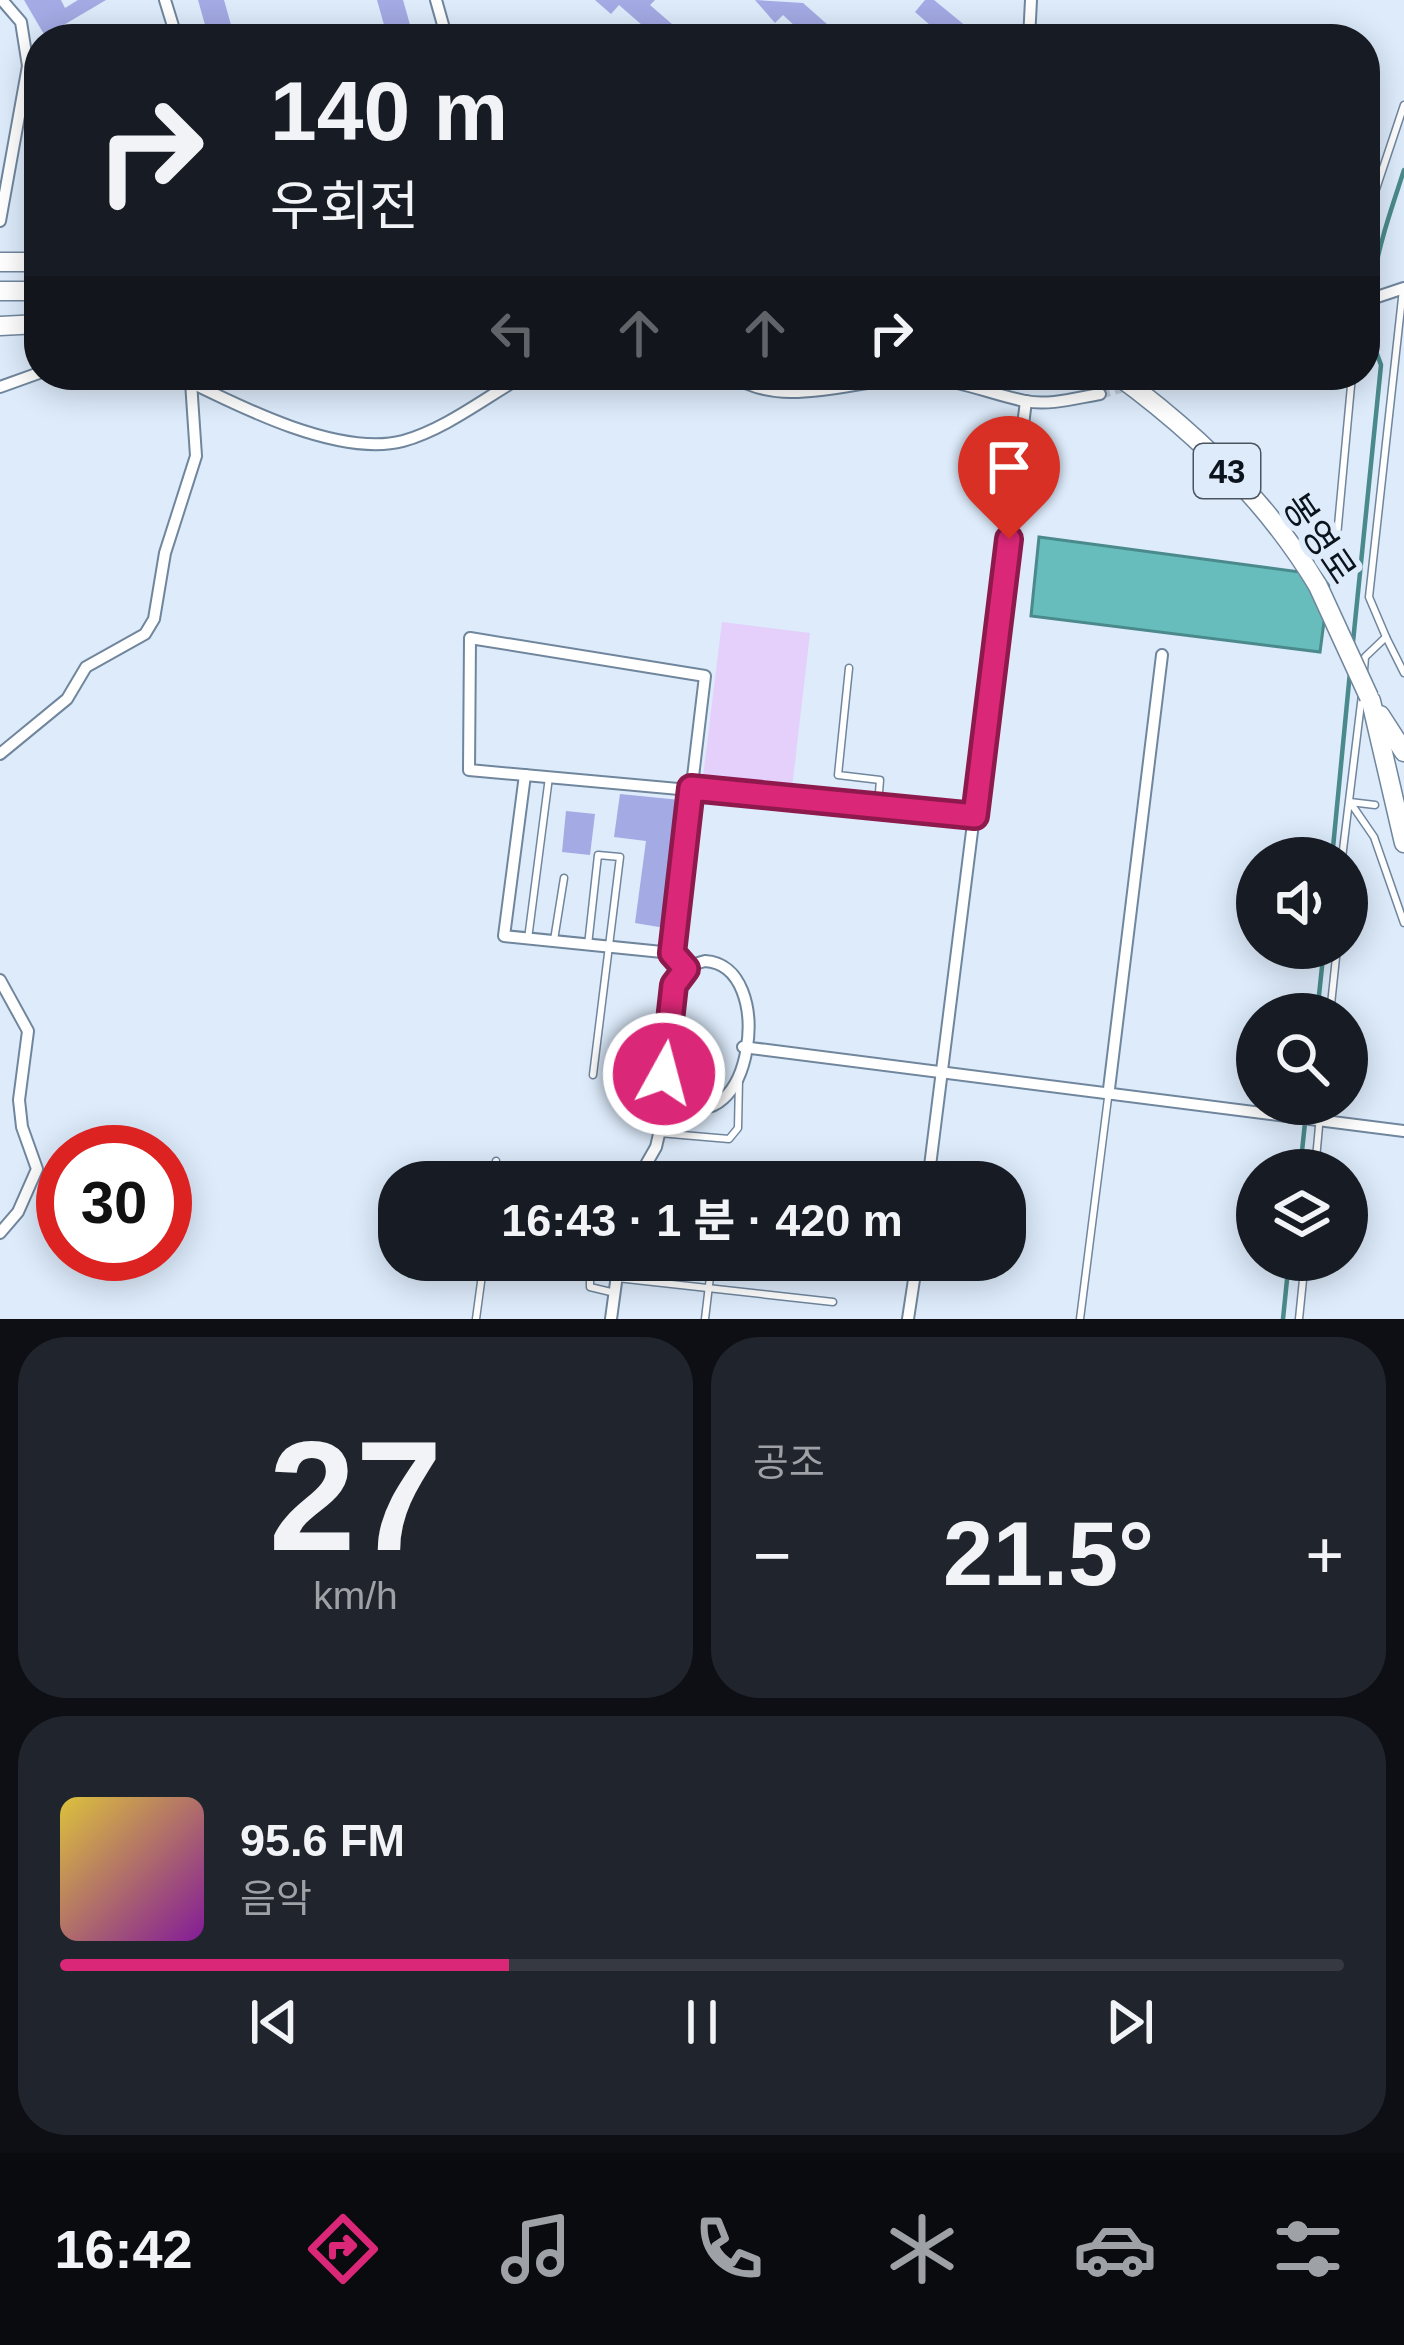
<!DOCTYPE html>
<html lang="ko">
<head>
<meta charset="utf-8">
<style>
	body { margin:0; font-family:Arial,"Noto Sans KR",sans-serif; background:#20242c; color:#f1f3f6; height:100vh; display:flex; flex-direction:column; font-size:45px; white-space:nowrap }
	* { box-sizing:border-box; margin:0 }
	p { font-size:39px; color:#9ea1a6 }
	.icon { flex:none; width:66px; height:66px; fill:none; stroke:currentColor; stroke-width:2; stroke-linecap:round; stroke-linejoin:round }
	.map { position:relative; height:1319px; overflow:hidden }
	.panel { display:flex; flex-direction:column; gap:18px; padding:18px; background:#0d0f14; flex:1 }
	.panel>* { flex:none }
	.top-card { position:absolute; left:24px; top:24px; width:1356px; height:366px; border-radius:48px; box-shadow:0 6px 30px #0003; background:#171b24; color:#f1f3f6; overflow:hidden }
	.fabs { position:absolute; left:1236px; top:837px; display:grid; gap:24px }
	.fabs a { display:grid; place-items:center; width:132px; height:132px; border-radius:50%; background:#171b24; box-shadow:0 6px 30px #0003; font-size:60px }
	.speed { position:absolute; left:36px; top:1125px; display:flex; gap:24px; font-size:60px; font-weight:700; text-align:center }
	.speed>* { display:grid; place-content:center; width:156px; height:156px; border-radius:50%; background:#171b24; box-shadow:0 6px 30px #0003; line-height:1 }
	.speed .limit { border:18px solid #d22; background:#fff; color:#111 }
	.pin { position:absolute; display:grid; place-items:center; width:102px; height:102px; color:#fff; margin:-123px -51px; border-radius:50% 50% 50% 0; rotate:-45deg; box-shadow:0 0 12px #0007 }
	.pin .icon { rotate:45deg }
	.me { position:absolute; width:132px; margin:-66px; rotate:7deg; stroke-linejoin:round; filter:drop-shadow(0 0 9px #0008) }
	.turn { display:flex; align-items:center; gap:42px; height:252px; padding:0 48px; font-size:54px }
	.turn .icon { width:156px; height:156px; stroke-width:2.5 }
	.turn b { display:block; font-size:84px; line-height:102px }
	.lanes { display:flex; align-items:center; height:114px; padding:0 48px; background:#0003; justify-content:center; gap:60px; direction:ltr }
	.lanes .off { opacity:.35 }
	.big { font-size:90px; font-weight:700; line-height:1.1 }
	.panel .widget { flex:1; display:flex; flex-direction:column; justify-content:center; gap:18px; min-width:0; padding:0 42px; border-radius:48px; background:#20242c }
	.panel .dial { align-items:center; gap:0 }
	.dial b { font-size:156px; line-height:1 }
	.song { display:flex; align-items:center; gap:36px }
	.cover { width:144px; height:144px; border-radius:18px; background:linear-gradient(135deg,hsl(50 70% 55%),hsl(290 70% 35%)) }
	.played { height:12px; border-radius:6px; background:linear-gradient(90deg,#db2777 35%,#363941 35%) }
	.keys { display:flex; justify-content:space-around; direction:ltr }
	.heat { display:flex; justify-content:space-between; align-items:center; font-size:66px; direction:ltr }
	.panel .tiles { flex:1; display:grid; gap:18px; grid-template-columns:1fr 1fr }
	.widget:last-child { grid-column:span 2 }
	.trip { position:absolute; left:378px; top:1161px; width:648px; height:120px; border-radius:48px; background:#171b24; box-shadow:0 6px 30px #0003; font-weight:700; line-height:120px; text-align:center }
	.tabs { display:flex; height:192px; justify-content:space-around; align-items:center; background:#090b0e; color:#9ea1a6 }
	.tabs .icon { width:84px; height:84px }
	.tabs .current { color:#db2777 }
	.tabs b { font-size:54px; color:#f1f3f6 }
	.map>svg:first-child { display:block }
	.green { fill:#e4d0fb }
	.water { fill:#67bdbc; stroke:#4b8a8c; stroke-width:3 }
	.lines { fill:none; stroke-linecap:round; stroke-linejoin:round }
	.stream { stroke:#4b8a8c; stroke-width:4.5 }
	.building { fill:#a3aae4 }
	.minor-tunnel { stroke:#becbda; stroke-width:10; stroke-dasharray:10 5; stroke-linecap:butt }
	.service-casing { stroke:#70869d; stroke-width:9 }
	.minor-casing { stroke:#70869d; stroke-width:14 }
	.trunk-casing { stroke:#70869d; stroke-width:21 }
	.service { stroke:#fff; stroke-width:6 }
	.minor { stroke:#fff; stroke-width:10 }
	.trunk { stroke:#fff; stroke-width:18 }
	.trunk-bridge-casing { stroke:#70869d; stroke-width:21; stroke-linecap:butt }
	.trunk-bridge { stroke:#fff; stroke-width:18 }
	.route-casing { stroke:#8e194d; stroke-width:30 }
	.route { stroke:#db2777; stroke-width:21 }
	.labels { text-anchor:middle; stroke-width:12; stroke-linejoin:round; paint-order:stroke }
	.shield { fill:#ddebfb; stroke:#4a545f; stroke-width:3 }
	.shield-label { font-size:33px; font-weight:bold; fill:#0b131c }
	.street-label { font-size:36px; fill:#0b131c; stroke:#ddebfb }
</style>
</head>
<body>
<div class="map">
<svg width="1404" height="1319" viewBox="0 0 1404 1319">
	<rect width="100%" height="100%" fill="#ddebfb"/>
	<polygon class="green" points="722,622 810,633 792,788 703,777"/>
	<polygon class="water" points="1039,537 1330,576 1320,652 1031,616"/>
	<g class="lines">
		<g class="stream">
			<path d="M1353,642L1381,365C1355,304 1385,230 1404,170"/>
			<polyline points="1332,858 1350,672"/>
			<polyline points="1317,1014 1324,948"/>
			<polyline points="1300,1170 1307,1104"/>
			<polyline points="1283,1319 1289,1260"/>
		</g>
	</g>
	<g class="building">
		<polygon points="24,0 61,0 65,8 78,0 106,0 45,36"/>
		<polygon points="198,0 224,0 235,39 209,39"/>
		<polygon points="377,0 403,0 414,39 388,39"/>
		<polygon points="595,0 655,0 650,5 680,31 672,39 644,39 636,32 642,25 619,5 611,14"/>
		<polygon points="755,0 803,3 844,39 809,39 783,15 775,23"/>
		<polygon points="925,0 934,0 973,32 967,39 946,39 915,12"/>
		<polygon points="620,794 680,800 665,928 635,923 646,841 614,837"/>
		<polygon points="566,811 595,814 590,855 562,852"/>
	</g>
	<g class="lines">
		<polyline class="minor-tunnel" points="1100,394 1165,375"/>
		<defs>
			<g id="service">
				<polyline points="1365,222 1404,105"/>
				<polyline points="1336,547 1352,375"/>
				<polyline points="1386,637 1404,673"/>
				<polyline points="849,668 838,775 880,780 878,805"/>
				<polyline points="1364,670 1365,657 1386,637 1369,597 1403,289"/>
				<polyline points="1350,802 1375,805"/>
				<polyline points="1352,805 1374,837 1404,923"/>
				<polyline points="1342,858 1362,695"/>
				<polyline points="528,939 549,777"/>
				<polyline points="554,940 564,878"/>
				<polyline points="588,945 598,855 620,857 593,1075"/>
				<polyline points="1330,1014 1337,948"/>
				<polyline points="659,1133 729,1139 738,1128 739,1079"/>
				<polyline points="553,1170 600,1176 599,1182"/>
				<polyline points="1315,1170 1321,1104"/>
				<polyline points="493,1182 496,1161"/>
				<polyline points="590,1260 590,1287 615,1293"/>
				<polyline points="617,1278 833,1302"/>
				<polyline points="476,1319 484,1260"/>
				<polyline points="705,1319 712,1260"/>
				<polyline points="1080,1319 1109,1090"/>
				<polyline points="1299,1319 1305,1260"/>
			</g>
			<g id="minor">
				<polyline points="165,0 177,39"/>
				<polyline points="436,0 447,39"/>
				<polyline points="1029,39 1031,0"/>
				<polyline points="0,221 28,66 21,22 2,0"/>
				<polyline points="1365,301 1404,288"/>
				<path d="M176,375C234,404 338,458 403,441C446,429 486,397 525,375"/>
				<path d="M731,375C787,413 862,375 924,378C961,380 990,394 1025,401C1049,406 1076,398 1100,394"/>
				<polyline points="0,387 39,373"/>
				<polyline points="0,754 67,699 86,667 145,634 154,619 165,553 196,456 191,382"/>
				<polyline points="525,775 504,936 672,953"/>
				<path d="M705,961C779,965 751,1146 678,1101C659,1079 663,1008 675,982C681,969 693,964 705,961Z"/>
				<polyline points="686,969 672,953 705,676 470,638 469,770 975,816"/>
				<polyline points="0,980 28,1031 19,1100 22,1127 37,1169 18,1212 0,1233"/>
				<polyline points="743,1047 1404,1131"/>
				<polyline points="1109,1089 1162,655"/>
				<polyline points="636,1182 656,1147 669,1091"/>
				<polyline points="928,1182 1026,401"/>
				<polyline points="611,1319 619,1260"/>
				<polyline points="908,1319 917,1260"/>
			</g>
			<g id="trunk">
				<polyline points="0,262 39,262"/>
				<polyline points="0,291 39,291"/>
				<polyline points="0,326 39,324"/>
				<path d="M1117,375C1195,432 1268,502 1318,586"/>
				<polyline points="1371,701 1404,843"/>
				<polyline points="1380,715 1404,752"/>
			</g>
		</defs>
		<use href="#service" class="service-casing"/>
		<use href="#minor" class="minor-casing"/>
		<use href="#trunk" class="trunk-casing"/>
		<use href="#service" class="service"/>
		<use href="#minor" class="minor"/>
		<use href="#trunk" class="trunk"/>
		<defs>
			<polyline id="trunk-bridge" points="1318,586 1369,697"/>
		</defs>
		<use href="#trunk-bridge" class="trunk-bridge-casing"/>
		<use href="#trunk-bridge" class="trunk-bridge"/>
	</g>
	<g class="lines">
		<defs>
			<polyline id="route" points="664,1074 674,985 686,969 672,953 691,788 975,816 1009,539"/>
		</defs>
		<use href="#route" class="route-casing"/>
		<use href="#route" class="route"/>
	</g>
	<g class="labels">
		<rect class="shield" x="1194" y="444" width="66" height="54" rx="9"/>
		<g class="shield-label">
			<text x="1227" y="483">43</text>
		</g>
		<g class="street-label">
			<text transform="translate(1320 538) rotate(56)" y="13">봉영로</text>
		</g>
	</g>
</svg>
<div class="fabs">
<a><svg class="icon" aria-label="sound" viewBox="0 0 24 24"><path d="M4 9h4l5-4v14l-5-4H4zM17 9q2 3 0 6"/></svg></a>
<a><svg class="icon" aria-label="search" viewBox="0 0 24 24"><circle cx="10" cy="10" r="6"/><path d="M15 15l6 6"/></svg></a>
<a><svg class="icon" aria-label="layers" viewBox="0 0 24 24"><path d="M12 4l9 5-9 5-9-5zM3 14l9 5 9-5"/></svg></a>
</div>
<div class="speed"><div class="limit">30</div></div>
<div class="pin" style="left:1009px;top:539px;background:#d93025"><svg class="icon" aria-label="arrive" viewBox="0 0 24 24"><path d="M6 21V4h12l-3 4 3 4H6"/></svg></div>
<svg class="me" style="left:664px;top:1074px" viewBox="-20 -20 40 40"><circle r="17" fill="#db2777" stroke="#fff" stroke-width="3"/><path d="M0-11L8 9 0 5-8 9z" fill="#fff"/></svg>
<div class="trip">16:43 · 1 분 · 420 m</div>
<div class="top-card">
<div class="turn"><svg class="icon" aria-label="right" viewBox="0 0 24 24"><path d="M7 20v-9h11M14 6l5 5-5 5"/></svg><div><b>140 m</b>우회전</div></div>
<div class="lanes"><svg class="icon off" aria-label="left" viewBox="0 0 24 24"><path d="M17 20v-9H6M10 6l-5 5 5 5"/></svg><svg class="icon off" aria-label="ahead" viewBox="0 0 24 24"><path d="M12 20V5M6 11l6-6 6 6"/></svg><svg class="icon off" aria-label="ahead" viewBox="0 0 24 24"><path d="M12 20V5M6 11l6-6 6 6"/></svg><svg class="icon" aria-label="right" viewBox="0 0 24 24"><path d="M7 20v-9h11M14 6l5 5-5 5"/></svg></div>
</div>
</div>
<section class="panel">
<div class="tiles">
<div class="widget dial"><b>27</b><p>km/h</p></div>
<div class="widget"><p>공조</p>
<div class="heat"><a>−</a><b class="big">21.5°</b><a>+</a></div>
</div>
<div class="widget">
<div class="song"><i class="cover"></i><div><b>95.6 FM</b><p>음악</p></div></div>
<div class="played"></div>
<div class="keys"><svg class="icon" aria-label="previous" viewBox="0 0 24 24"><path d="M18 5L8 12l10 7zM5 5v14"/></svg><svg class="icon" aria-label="pause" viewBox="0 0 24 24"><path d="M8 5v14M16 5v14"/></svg><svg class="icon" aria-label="next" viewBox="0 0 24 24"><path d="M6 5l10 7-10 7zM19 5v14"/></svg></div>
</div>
</div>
</section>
<nav class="tabs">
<b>16:42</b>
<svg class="icon current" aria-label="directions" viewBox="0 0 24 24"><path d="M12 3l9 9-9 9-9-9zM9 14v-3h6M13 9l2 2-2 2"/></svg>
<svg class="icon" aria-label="music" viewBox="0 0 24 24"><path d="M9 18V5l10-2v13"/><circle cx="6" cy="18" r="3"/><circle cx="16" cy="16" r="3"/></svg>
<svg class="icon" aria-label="phone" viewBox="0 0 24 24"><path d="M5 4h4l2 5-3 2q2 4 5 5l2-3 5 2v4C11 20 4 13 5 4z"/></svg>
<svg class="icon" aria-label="climate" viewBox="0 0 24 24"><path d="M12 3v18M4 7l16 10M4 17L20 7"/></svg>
<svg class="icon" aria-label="car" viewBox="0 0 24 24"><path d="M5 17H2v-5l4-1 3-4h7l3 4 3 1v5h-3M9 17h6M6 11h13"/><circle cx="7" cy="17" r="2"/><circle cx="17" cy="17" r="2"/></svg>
<svg class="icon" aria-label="filters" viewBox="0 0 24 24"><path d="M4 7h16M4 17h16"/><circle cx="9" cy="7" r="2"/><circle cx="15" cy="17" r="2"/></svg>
</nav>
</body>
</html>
